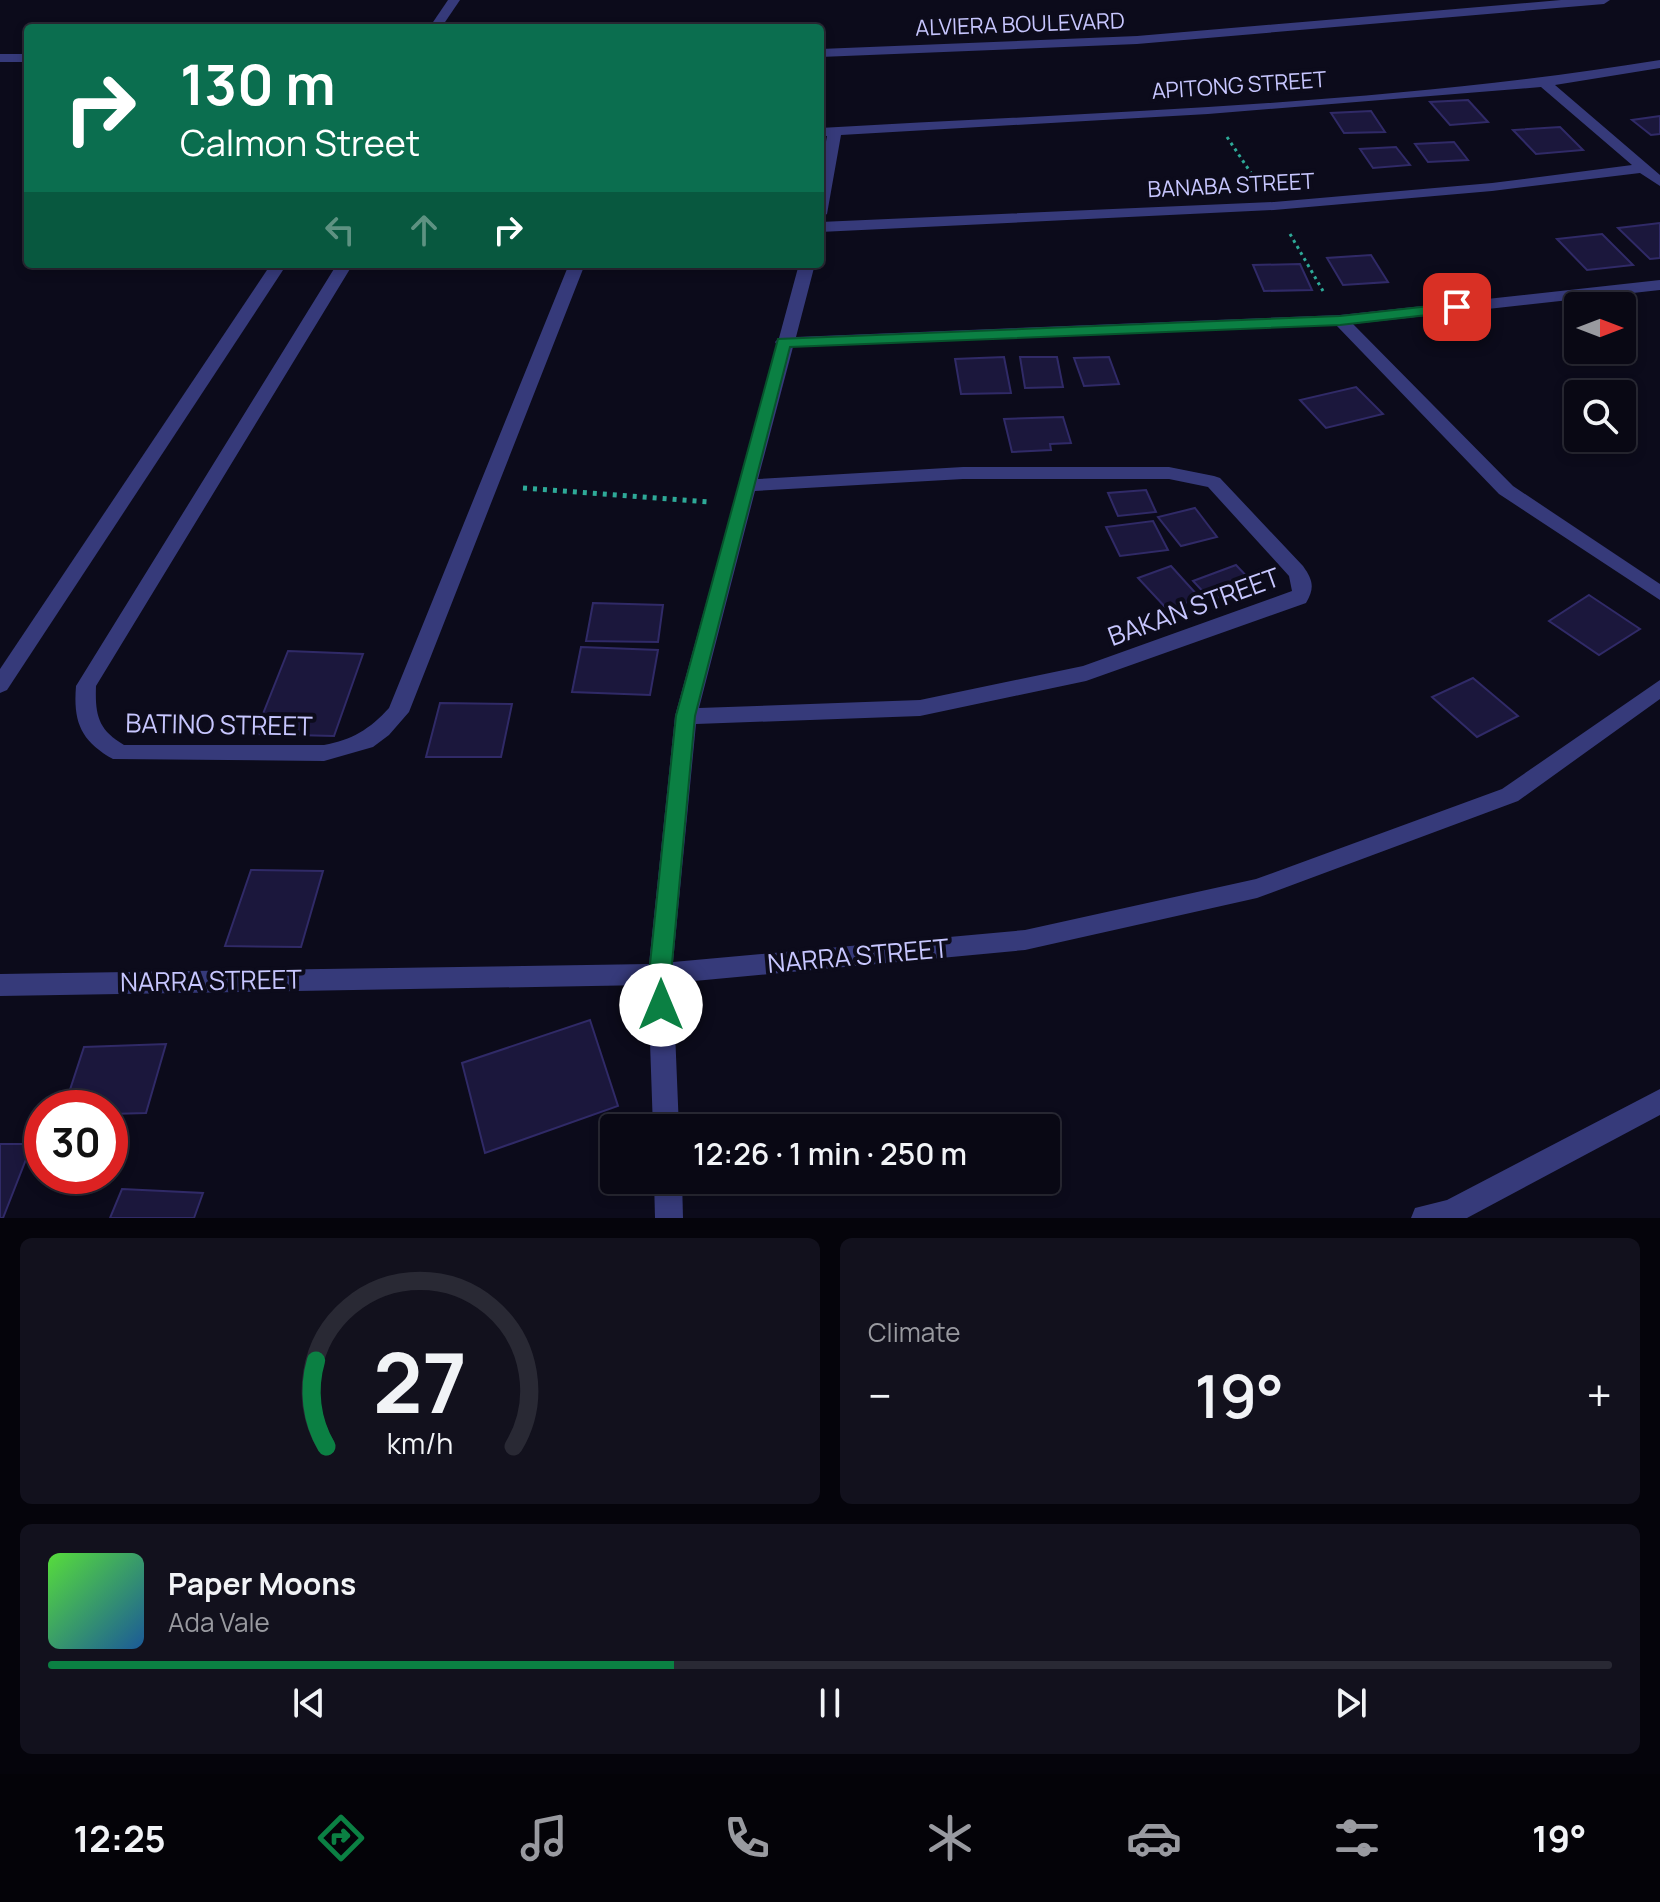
<!DOCTYPE html>
<html lang="en">
<head>
<meta charset="utf-8">
<style>
	body { margin:0; font-family:Manrope,sans-serif; background:#12111d; color:#f1f3f6; height:100vh; display:flex; flex-direction:column; font-size:30px; white-space:nowrap }
	* { box-sizing:border-box; margin:0 }
	p { font-size:26px; color:#999aa0 }
	.icon { flex:none; width:44px; height:44px; fill:none; stroke:currentColor; stroke-width:2; stroke-linecap:round; stroke-linejoin:round }
	.map { position:relative; height:1218px; overflow:hidden }
	.side { display:flex; flex-direction:column; gap:20px; padding:20px; background:#05040b; flex:1 }
	.side>* { flex:none }
	.guide { position:absolute; left:24px; top:24px; width:800px; height:244px; border-radius:8px; box-shadow:0 4px 12px #0003,0 0 0 2px #292934; background:#0b6e4f; color:#fff; overflow:hidden }
	.needle { width:52px; rotate:90deg }
	.tools { position:absolute; left:1564px; top:292px; display:grid; gap:16px }
	.tools a { display:grid; place-items:center; width:72px; height:72px; border-radius:8px; background:#090814; box-shadow:0 4px 12px #0003,0 0 0 2px #292934; font-size:40px }
	.speed { position:absolute; left:24px; top:1090px; display:flex; gap:16px; font-size:40px; font-weight:700; text-align:center }
	.speed>* { display:grid; place-content:center; width:104px; height:104px; border-radius:50%; background:#090814; box-shadow:0 4px 12px #0003,0 0 0 2px #292934; line-height:1 }
	.speed .limit { border:12px solid #d22; background:#fff; color:#111 }
	.pin { position:absolute; display:grid; place-items:center; width:68px; height:68px; color:#fff; margin:-34px; border-radius:16px; box-shadow:0 4px 12px #0006 }
	.me { position:absolute; width:88px; margin:-44px; rotate:0deg; stroke-linejoin:round; filter:drop-shadow(0 0 6px #0008) }
	.turn { display:flex; align-items:center; gap:28px; height:168px; padding:0 24px; font-size:36px }
	.turn .icon { width:104px; height:104px; stroke-width:2.5 }
	.turn b { display:block; font-size:56px; line-height:68px }
	.lanes { display:flex; align-items:center; height:76px; padding:0 24px; background:#0003; justify-content:center; gap:40px; direction:ltr }
	.lanes .off { opacity:.35 }
	.big { font-size:60px; font-weight:600; line-height:1.1 }
	.side .widget { flex:1; display:flex; flex-direction:column; justify-content:center; gap:12px; min-width:0; padding:0 28px; border-radius:12px; background:#12111d }
	.side .dial { align-items:center; gap:0 }
	.dial svg { height:208px; overflow:visible; fill:none; stroke:#292934; stroke-width:7; stroke-linecap:round; text-anchor:middle }
	.dial text { fill:#f1f3f6; stroke:none }
	.song { display:flex; align-items:center; gap:24px }
	.cover { width:96px; height:96px; border-radius:12px; background:linear-gradient(135deg,hsl(110 70% 55%),hsl(210 70% 35%)) }
	.played { height:8px; border-radius:4px; background:linear-gradient(90deg,#0b8043 40%,#292934 40%) }
	.keys { display:flex; justify-content:space-around; direction:ltr }
	.heat { display:flex; justify-content:space-between; align-items:center; font-size:44px; direction:ltr }
	.side .tiles { flex:1; display:grid; gap:20px; grid-template-columns:1fr 1fr }
	.widget:last-child { grid-column:span 2 }
	.trip { position:absolute; left:600px; top:1114px; width:460px; height:80px; border-radius:8px; background:#090814; box-shadow:0 4px 12px #0003,0 0 0 2px #292934; font-weight:600; line-height:80px; text-align:center }
	.tabs { display:flex; height:128px; justify-content:space-around; align-items:center; background:#040308; color:#999aa0 }
	.tabs .icon { width:56px; height:56px }
	.tabs .on { color:#0b8043 }
	.tabs b { font-size:36px; color:#f1f3f6 }
	.map>svg:first-child { display:block }
	.building { fill:#1b173c; stroke:#302a67; stroke-width:2 }
	.lines { fill:none; stroke-linecap:round; stroke-linejoin:round }
	.path-far1 { stroke:#2eaa98; stroke-width:3; stroke-dasharray:3 4; stroke-linecap:butt }
	.path { stroke:#2eaa98; stroke-width:5; stroke-dasharray:4 6; stroke-linecap:butt }
	.minor { fill:#363a7a; fill-rule:evenodd }
	.route { fill:#0b8043; stroke:#07532c; stroke-width:2 }
	.labels { text-anchor:middle; stroke-width:8; stroke-linejoin:round; paint-order:stroke }
	.far-street-label { font-size:22px; fill:#c7c6fe; stroke:#0c0b1b }
	.street-label { font-size:26px; fill:#c7c6fe; stroke:#0c0b1b }
</style>
</head>
<body>
<div class="map">
<svg width="1660" height="1218" viewBox="0 0 1660 1218">
	<rect width="100%" height="100%" fill="#0c0b1b"/>
	<g class="building">
		<polygon points="1468,100 1488,122 1450,125 1430,102"/>
		<polygon points="1371,111 1385,132 1344,133 1331,113"/>
		<polygon points="1660,116 1660,134 1651,135 1632,120"/>
		<polygon points="1560,127 1583,150 1536,154 1513,130"/>
		<polygon points="1454,142 1468,160 1428,162 1415,144"/>
		<polygon points="1396,147 1410,165 1373,168 1360,149"/>
		<polygon points="1660,223 1660,258 1650,259 1618,228"/>
		<polygon points="1602,234 1633,265 1587,270 1557,239"/>
		<polygon points="1371,255 1388,282 1343,285 1327,258"/>
		<polygon points="1300,264 1312,290 1264,291 1253,265"/>
		<polygon points="1004,357 1011,393 961,394 955,359"/>
		<polygon points="1020,357 1057,357 1063,387 1025,388"/>
		<polygon points="1109,357 1119,384 1084,386 1074,358"/>
		<polygon points="1356,387 1383,414 1326,428 1300,400"/>
		<polygon points="1063,417 1071,443 1050,444 1051,450 1012,452 1004,419"/>
		<polygon points="1146,490 1156,512 1118,516 1108,493"/>
		<polygon points="1195,508 1217,537 1181,546 1158,517"/>
		<polygon points="1153,521 1168,550 1120,556 1106,527"/>
		<polygon points="1236,565 1254,584 1211,600 1193,581"/>
		<polygon points="1171,566 1200,598 1167,609 1138,578"/>
		<polygon points="1589,595 1640,629 1599,655 1549,621"/>
		<polygon points="593,603 663,605 658,642 586,641"/>
		<polygon points="581,647 658,650 650,695 572,692"/>
		<polygon points="288,651 363,654 334,736 255,734"/>
		<polygon points="1473,678 1518,716 1477,737 1432,697"/>
		<polygon points="440,703 512,704 501,757 426,757"/>
		<polygon points="251,870 323,871 301,947 225,946"/>
		<polygon points="590,1020 618,1106 485,1153 462,1063"/>
		<polygon points="166,1044 146,1113 110,1114 110,1108 64,1108 84,1047"/>
		<polygon points="0,1144 32,1144 3,1218 0,1218"/>
		<polygon points="122,1189 203,1193 194,1218 110,1218"/>
	</g>
	<g class="lines">
		<g class="path-far1">
			<polyline points="1227,137 1255,179"/>
			<polyline points="1290,234 1323,291"/>
		</g>
		<polyline class="path" points="523,488 709,502"/>
		<g class="minor">
			<polygon points="448,0 460,0 441,28 429,28"/>
			<polygon points="1561,0 1610,0 1604,4 1137,44 820,57 820,49 1137,36"/>
			<rect x="0" y="54" width="28" height="8"/>
			<path d="M1660,60V68L1555,85L1660,175V186L1640,173L1492,191L1274,210L820,232V222L1274,202L1492,183L1632,165L1541,87L1208,114L841,135L827,214L820,218V175L827,136H820V128C1100,112 1383,105 1660,60Z"/>
			<polygon points="271,264 287,264 7,690 0,693 0,669"/>
			<path d="M337,264H353L96,686C95,715 98,730 124,745H324C352,740 370,729 389,708L569,264H585L409,712L389,735L373,747L324,761L113,759C81,741 73,722 76,686Z"/>
			<path d="M799,264H815L796,337L1340,315L1660,280V290L1353,324L1513,486L1660,584V600L1499,494L1336,325L793,347L758,479L963,467H1169L1214,476L1220,478L1303,566C1313,580 1315,588 1306,603L1086,681L920,716L696,724L673,962L1025,930L1256,879L1502,789L1660,680V699L1518,801L1257,898L1025,950L673,983L679,1128H653L648,985L0,996V974L649,964L675,716L777,345L775,342L779,338ZM963,479H1169L1208,487L1289,576L1292,591L1083,666L920,700L699,708L755,491Z"/>
			<polygon points="1660,1089 1660,1115 1467,1218 1411,1218 1415,1208 1447,1200"/>
			<polygon points="654,1180 682,1180 683,1218 655,1218"/>
		</g>
	</g>
	<polygon class="route" points="1457,303 1462,304 1462,311 1340,325 790,347 695,716 671,974 673,1005 669,1012 661,1015 653,1012 650,1005 649,974 676,716 778,339 1340,316"/>
	<g class="labels">
		<g class="far-street-label">
			<text transform="translate(1020 24) rotate(-2)" y="8">ALVIERA BOULEVARD</text>
			<text transform="translate(1239 85) rotate(-4)" y="8">APITONG STREET</text>
			<text transform="translate(1231 185) rotate(-3)" y="8">BANABA STREET</text>
		</g>
		<g class="street-label">
			<text transform="translate(1194 607) rotate(-20)" y="9">BAKAN STREET</text>
			<text transform="translate(219 725) rotate(1)" y="9">BATINO STREET</text>
			<text transform="translate(858 956) rotate(-5)" y="9">NARRA STREET</text>
			<text transform="translate(211 981) rotate(-1)" y="9">NARRA STREET</text>
		</g>
	</g>
</svg>
<div class="tools">
<a><svg class="needle" viewBox="-14 -14 28 28"><path d="M0-13l5 13h-10z" fill="#e53935"/><path d="M0 13l5-13h-10z" fill="#999aa0"/></svg></a>
<a><svg class="icon" aria-label="search" viewBox="0 0 24 24"><circle cx="10" cy="10" r="6"/><path d="M15 15l6 6"/></svg></a>
</div>
<div class="speed"><div class="limit">30</div></div>
<div class="pin" style="left:1457px;top:307px;background:#d93025"><svg class="icon" aria-label="arrive" viewBox="0 0 24 24"><path d="M6 21V4h12l-3 4 3 4H6"/></svg></div>
<svg class="me" style="left:661px;top:1005px" viewBox="-20 -20 40 40"><circle r="19" fill="#fff"/><path d="M0-13L10 11 0 6-10 11z" fill="#0b8043"/></svg>
<div class="trip">12:26 · 1 min · 250 m</div>
<div class="guide">
<div class="turn"><svg class="icon" aria-label="right" viewBox="0 0 24 24"><path d="M7 20v-9h11M14 6l5 5-5 5"/></svg><div><b>130 m</b>Calmon Street</div></div>
<div class="lanes"><svg class="icon off" aria-label="left" viewBox="0 0 24 24"><path d="M17 20v-9H6M10 6l-5 5 5 5"/></svg><svg class="icon off" aria-label="ahead" viewBox="0 0 24 24"><path d="M12 20V5M6 11l6-6 6 6"/></svg><svg class="icon" aria-label="right" viewBox="0 0 24 24"><path d="M7 20v-9h11M14 6l5 5-5 5"/></svg></div>
</div>
</div>
<section class="side">
<div class="tiles">
<div class="widget dial"><svg viewBox="0 0 100 80">
<path d="M14 69A42 42 0 1 1 86 69"/>
<path d="M14 69A42 42 0 0 1 10 36" stroke="#0b8043"/>
<text x="50" y="56" font-size="32" font-weight="700">27</text>
<text x="50" y="72" font-size="11">km/h</text>
</svg></div>
<div class="widget"><p>Climate</p>
<div class="heat"><a>−</a><b class="big">19°</b><a>+</a></div>
</div>
<div class="widget">
<div class="song"><i class="cover"></i><div><b>Paper Moons</b><p>Ada Vale</p></div></div>
<div class="played"></div>
<div class="keys"><svg class="icon" aria-label="previous" viewBox="0 0 24 24"><path d="M18 5L8 12l10 7zM5 5v14"/></svg><svg class="icon" aria-label="pause" viewBox="0 0 24 24"><path d="M8 5v14M16 5v14"/></svg><svg class="icon" aria-label="next" viewBox="0 0 24 24"><path d="M6 5l10 7-10 7zM19 5v14"/></svg></div>
</div>
</div>
</section>
<nav class="tabs">
<b>12:25</b>
<svg class="icon on" aria-label="directions" viewBox="0 0 24 24"><path d="M12 3l9 9-9 9-9-9zM9 14v-3h6M13 9l2 2-2 2"/></svg>
<svg class="icon" aria-label="music" viewBox="0 0 24 24"><path d="M9 18V5l10-2v13"/><circle cx="6" cy="18" r="3"/><circle cx="16" cy="16" r="3"/></svg>
<svg class="icon" aria-label="phone" viewBox="0 0 24 24"><path d="M5 4h4l2 5-3 2q2 4 5 5l2-3 5 2v4C11 20 4 13 5 4z"/></svg>
<svg class="icon" aria-label="climate" viewBox="0 0 24 24"><path d="M12 3v18M4 7l16 10M4 17L20 7"/></svg>
<svg class="icon" aria-label="car" viewBox="0 0 24 24"><path d="M5 17H2v-5l4-1 3-4h7l3 4 3 1v5h-3M9 17h6M6 11h13"/><circle cx="7" cy="17" r="2"/><circle cx="17" cy="17" r="2"/></svg>
<svg class="icon" aria-label="filters" viewBox="0 0 24 24"><path d="M4 7h16M4 17h16"/><circle cx="9" cy="7" r="2"/><circle cx="15" cy="17" r="2"/></svg>
<b>19°</b>
</nav>
</body>
</html>
